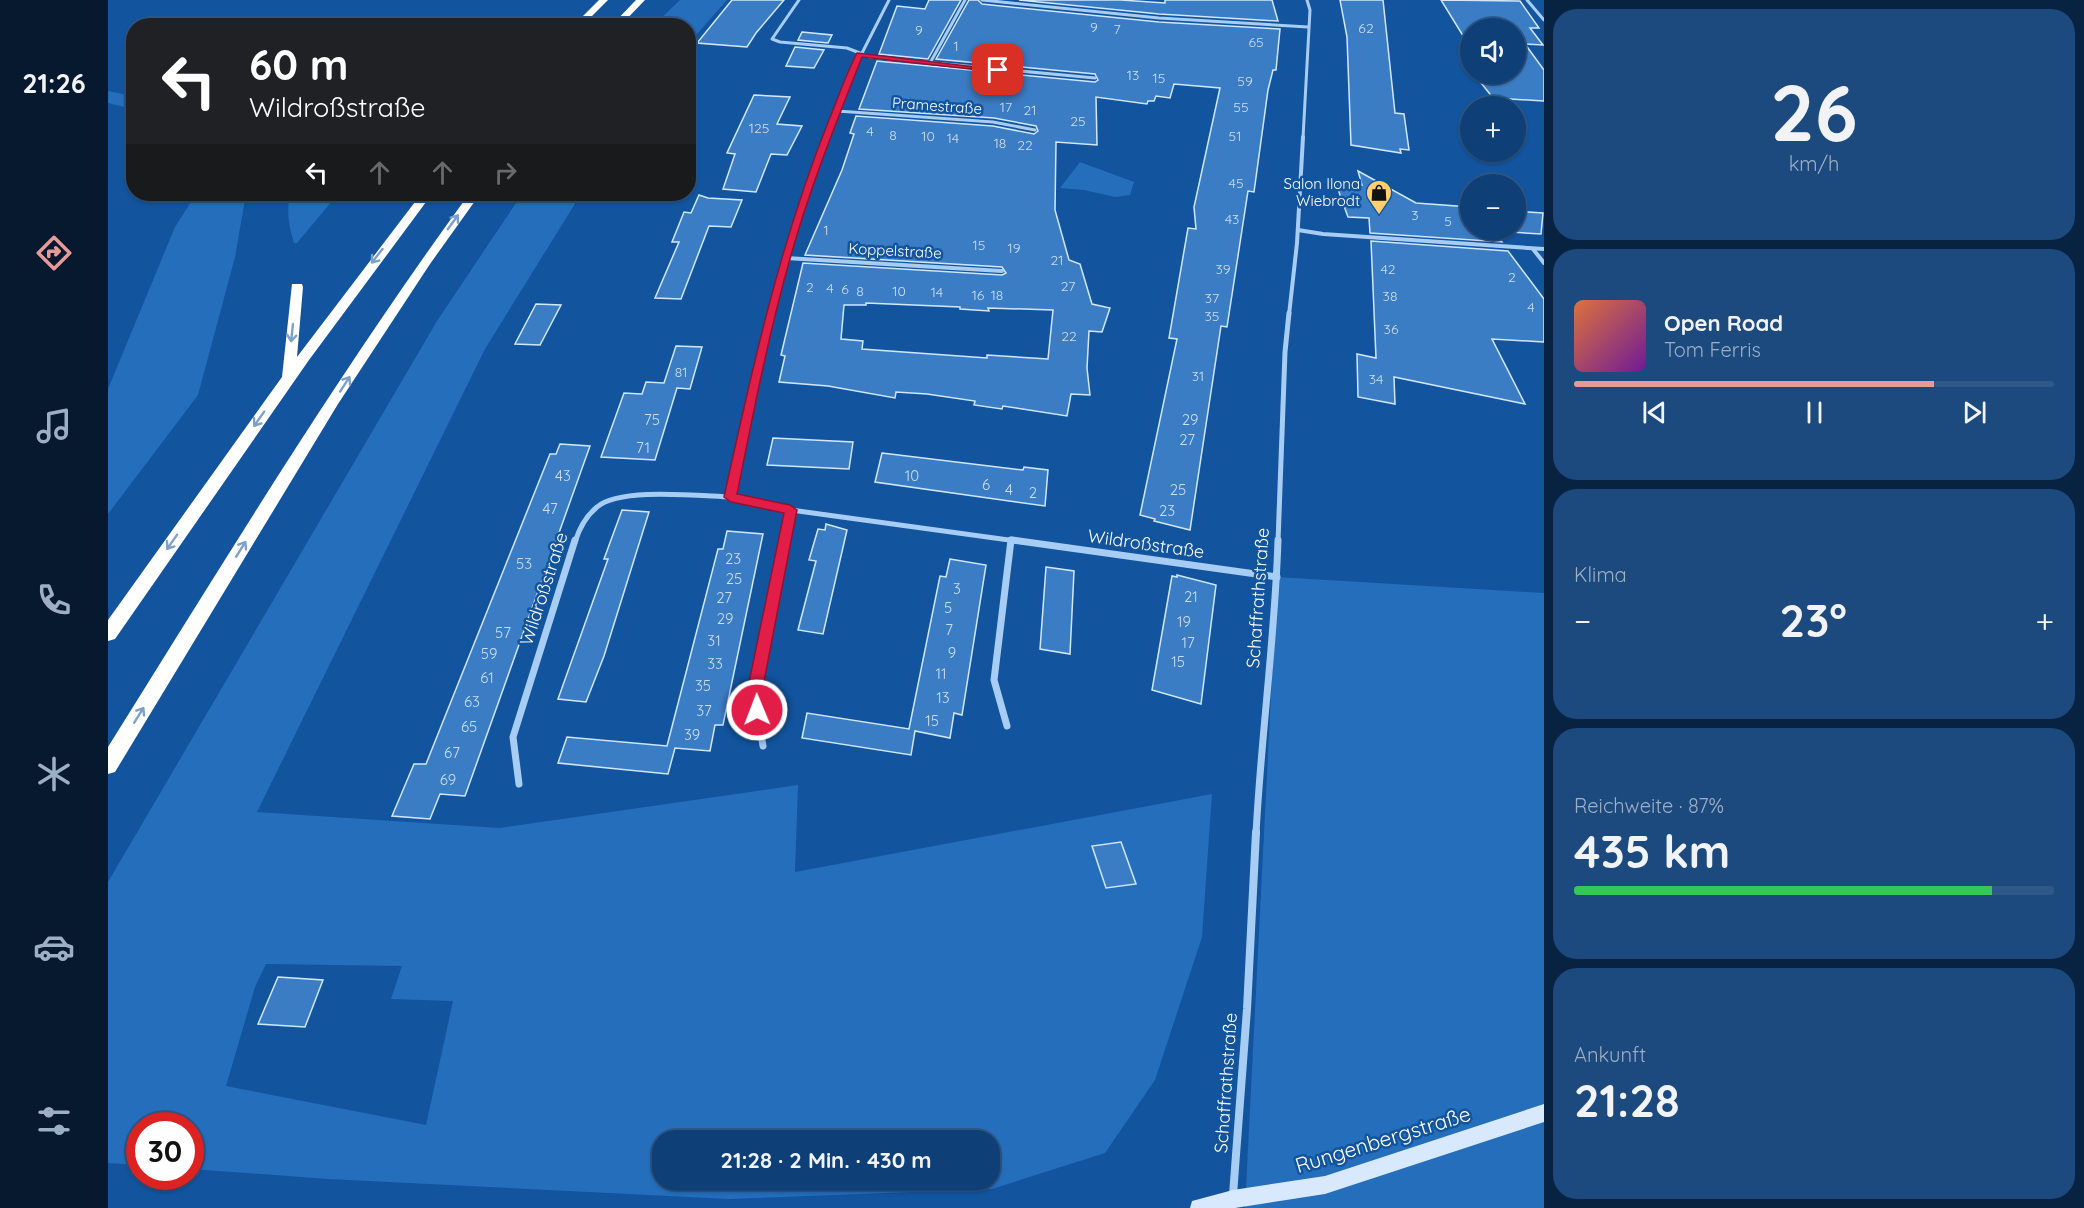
<!DOCTYPE html>
<html lang="de">
<head>
<meta charset="utf-8">
<style>
	body { margin:0; font-family:Quicksand,sans-serif; background:#1c4a7e; color:#f1f3f6; height:100vh; display:flex; flex-direction:column; font-size:22px; white-space:nowrap }
	* { box-sizing:border-box; margin:0 }
	p { font-size:20px; color:#9bafc5 }
	.icon { flex:none; width:33px; height:33px; fill:none; stroke:currentColor; stroke-width:2; stroke-linecap:round; stroke-linejoin:round }
	.map { position:relative; flex:1; overflow:hidden }
	.panel { display:flex; flex-direction:column; gap:9px; padding:9px; background:#082341; width:540px }
	.panel>* { flex:none }
	.top-card { position:absolute; left:18px; top:18px; width:570px; height:183px; border-radius:24px; box-shadow:0 2px 4px #0004,0 0 0 2px #2e5888; background:#202124; color:#fff; overflow:hidden }
	.tools { position:absolute; left:1352px; top:18px; display:grid; gap:12px }
	.tools a { display:grid; place-items:center; width:66px; height:66px; border-radius:50%; background:#0e3f76; box-shadow:0 2px 4px #0004,0 0 0 2px #2e5888; font-size:30px }
	.speed { position:absolute; left:18px; top:1112px; display:flex; gap:12px; font-size:30px; font-weight:700; text-align:center }
	.speed>* { display:grid; place-content:center; width:78px; height:78px; border-radius:50%; background:#0e3f76; box-shadow:0 2px 4px #0004,0 0 0 2px #2e5888; line-height:1 }
	.speed .limit { border:9px solid #d22; background:#fff; color:#111 }
	.pin { position:absolute; display:grid; place-items:center; width:51px; height:51px; color:#fff; margin:-26px; border-radius:12px; box-shadow:0 3px 9px #0006 }
	.me { position:absolute; width:66px; margin:-33px; rotate:359deg; stroke-linejoin:round; filter:drop-shadow(0 0 4px #0008) }
	.turn { display:flex; align-items:center; gap:21px; height:126px; padding:0 24px; font-size:27px }
	.turn .icon { width:78px; height:78px; stroke-width:2.5 }
	.turn b { display:block; font-size:42px; line-height:51px }
	.lanes { display:flex; align-items:center; height:57px; padding:0 24px; background:#0003; justify-content:center; gap:30px; direction:ltr }
	.lanes .off { opacity:.35 }
	.big { font-size:45px; font-weight:800; line-height:1.1 }
	.panel .widget { flex:1; display:flex; flex-direction:column; justify-content:center; gap:9px; min-width:0; padding:0 21px; border-radius:24px; background:#1c4a7e }
	.panel .dial { align-items:center; gap:0 }
	.dial b { font-size:78px; line-height:1 }
	.song { display:flex; align-items:center; gap:18px }
	.cover { width:72px; height:72px; border-radius:9px; background:linear-gradient(135deg,hsl(20 70% 55%),hsl(280 70% 35%)) }
	.played { height:6px; border-radius:3px; background:linear-gradient(90deg,#e69b98 75%,#2e5888 75%) }
	.keys { display:flex; justify-content:space-around; direction:ltr }
	.heat { display:flex; justify-content:space-between; align-items:center; font-size:33px; direction:ltr }
	.charge { height:9px; border-radius:4px; background:linear-gradient(90deg,#34c759 87%,#2e5888 0) }
	.trip { position:absolute; left:544px; top:1130px; width:348px; height:60px; border-radius:24px; background:#0e3f76; box-shadow:0 2px 4px #0004,0 0 0 2px #2e5888; font-weight:800; line-height:60px; text-align:center }
	main { display:flex; flex:1; min-height:0 }
	.tabs { display:flex; flex-direction:column; width:108px; justify-content:space-around; align-items:center; background:#06192f; color:#9bafc5 }
	.tabs .icon { width:42px; height:42px }
	.tabs .selected { color:#e69b98 }
	.tabs b { font-size:27px; color:#f1f3f6 }
	.map>svg:first-child { display:block }
	.green { fill:#246ebc; fill-rule:evenodd }
	.building { fill:#3b7dc5; stroke:#d1e7fe; stroke-width:1.5; fill-rule:evenodd }
	.lines { fill:none; stroke-linecap:round; stroke-linejoin:round }
	.street-far4 { stroke:#a8cdf4; stroke-width:3 }
	.street-far3 { stroke:#a8cdf4; stroke-width:4 }
	.street-far2 { stroke:#a8cdf4; stroke-width:5 }
	.street-far1 { stroke:#a8cdf4; stroke-width:7 }
	.street { stroke:#a8cdf4; stroke-width:8 }
	.secondary { fill:#d8e9fd; fill-rule:evenodd }
	.highway { fill:#fff; fill-rule:evenodd }
	.oneway { stroke:#7da1ca }
	.route { fill:#e11d48; stroke:#92132f; stroke-width:1.5 }
	.labels { text-anchor:middle; stroke-width:5; stroke-linejoin:round; paint-order:stroke }
	.far-number-label { font-size:14px; fill:#cedef0 }
	.far-street-label { font-size:15px; fill:#fff; stroke:#12549e }
	.far-poi-label { font-size:15px; fill:#fff; stroke:#12549e; text-anchor:end }
	.number-label { font-size:15px; fill:#cedef0 }
	.street-label { font-size:18px; fill:#fff; stroke:#12549e }
	.near-street-label { font-size:21px; fill:#fff; stroke:#12549e }
</style>
</head>
<body>
<main>
<nav class="tabs">
<b>21:26</b>
<svg class="icon selected" aria-label="directions" viewBox="0 0 24 24"><path d="M12 3l9 9-9 9-9-9zM9 14v-3h6M13 9l2 2-2 2"/></svg>
<svg class="icon" aria-label="music" viewBox="0 0 24 24"><path d="M9 18V5l10-2v13"/><circle cx="6" cy="18" r="3"/><circle cx="16" cy="16" r="3"/></svg>
<svg class="icon" aria-label="phone" viewBox="0 0 24 24"><path d="M5 4h4l2 5-3 2q2 4 5 5l2-3 5 2v4C11 20 4 13 5 4z"/></svg>
<svg class="icon" aria-label="climate" viewBox="0 0 24 24"><path d="M12 3v18M4 7l16 10M4 17L20 7"/></svg>
<svg class="icon" aria-label="car" viewBox="0 0 24 24"><path d="M5 17H2v-5l4-1 3-4h7l3 4 3 1v5h-3M9 17h6M6 11h13"/><circle cx="7" cy="17" r="2"/><circle cx="17" cy="17" r="2"/></svg>
<svg class="icon" aria-label="filters" viewBox="0 0 24 24"><path d="M4 7h16M4 17h16"/><circle cx="9" cy="7" r="2"/><circle cx="15" cy="17" r="2"/></svg>
</nav>
<div class="map">
<svg width="1436" height="1208" viewBox="0 0 1436 1208">
	<rect width="100%" height="100%" fill="#12549e"/>
	<g class="green">
		<polygon points="572,0 619,0 581,43 580,26 546,25"/>
		<polygon points="0,91 25,96 25,109 0,103"/>
		<polygon points="972,162 1026,182 1022,195 1007,197 976,190 952,188"/>
		<polygon points="88,194 138,194 127,257 90,395 0,514 0,389 67,227"/>
		<path d="M188,194H230L189,243H186C181,226 179,216 181,198Z"/>
		<path d="M414,194H473L377,349L149,812L392,828L690,785L687,872L1104,794L1094,937L1047,1080L997,1153L884,1189L621,1199L220,1179L83,1169L82,1125H32L31,1165L0,1163V882L329,321ZM158,964L294,966L283,999L345,1001L318,1125L118,1086L147,987ZM555,1140H882V1179H555Z"/>
		<polygon points="1169,577 1436,593 1436,1208 1137,1208"/>
	</g>
	<g class="building">
		<polygon points="624,0 676,0 648,33 639,47 589,43"/>
		<polygon points="821,0 853,0 820,59 771,54 789,6 817,9"/>
		<path d="M861,0H870L874,4L1051,22L1172,29L1168,70H1165L1160,90L1146,192L1140,191L1119,327L1113,326L1082,530L1046,521L1047,519L1032,515L1069,339L1061,338L1080,228L1088,229L1086,207L1112,88L1066,84L1062,98L1048,96L1046,101H1040L1039,104L988,97L989,145L948,142L947,210L961,260L972,264L984,304L1002,308L994,332L981,331L979,368L982,395L963,394L959,416L895,406L894,409L866,405L867,401L819,394L788,392L787,398L720,386L671,382L677,356L673,355L695,263L894,275L898,273L894,267L697,255L734,170L746,134L742,133L748,116L885,126L926,134L930,131L928,126L886,118L751,109L769,61L987,82L990,80L987,74L828,59ZM758,303L852,307V309L881,311L880,308L945,310L940,359L879,355V358L754,349L755,341L733,339L736,305H758Z"/>
		<polygon points="911,0 1013,0 1057,3 1057,0 1164,0 1170,21 1051,14"/>
		<polygon points="1232,0 1275,0 1287,113 1296,114 1301,150 1292,149 1293,153 1243,145 1239,37"/>
		<polygon points="1333,0 1412,1 1431,28 1422,28 1435,45 1417,44 1436,70 1436,101 1385,98 1366,74 1407,74 1407,28 1362,28 1362,47"/>
		<polygon points="694,32 724,35 720,43 690,40"/>
		<polygon points="687,47 716,50 706,68 678,66"/>
		<polygon points="646,95 682,97 669,124 694,126 679,155 663,154 648,192 615,189 627,154 619,153"/>
		<polygon points="1250,171 1308,203 1362,207 1362,230 1407,230 1407,211 1435,213 1433,234 1386,231 1394,242 1262,233 1261,218 1240,217 1227,181 1254,185"/>
		<polygon points="591,195 600,198 634,200 623,227 601,226 573,299 547,298 571,242 564,242 576,212 583,213"/>
		<polygon points="1263,241 1400,251 1436,299 1436,342 1384,339 1417,404 1286,377 1287,404 1250,397 1249,354 1268,358"/>
		<polygon points="428,304 453,305 432,345 407,344"/>
		<polygon points="568,346 594,347 582,389 569,388 547,460 493,457 516,393 534,394 538,382 556,383"/>
		<polygon points="665,438 745,442 741,469 659,465"/>
		<polygon points="452,444 482,446 357,796 332,794 322,819 284,816 306,764 318,764 442,454 448,454"/>
		<polygon points="774,453 915,470 916,467 940,470 937,506 767,482"/>
		<polygon points="514,510 541,512 496,656 478,702 450,699 500,559 496,559"/>
		<polygon points="718,524 739,530 715,634 690,630 708,561 701,560 710,529 717,530"/>
		<polygon points="619,531 655,534 615,725 607,725 602,751 567,748 560,774 450,763 459,737 559,746 610,549 615,549"/>
		<polygon points="842,559 878,565 854,715 846,713 842,738 807,731 803,755 694,738 699,713 801,729 832,576 838,577"/>
		<polygon points="938,567 966,571 962,654 932,649"/>
		<polygon points="1069,575 1108,585 1093,704 1044,690 1064,576 1069,577"/>
		<polygon points="1013,842 1028,884 998,888 984,846"/>
		<polygon points="170,977 215,980 197,1027 150,1024"/>
	</g>
	<g class="lines">
		<g class="street-far4">
			<polyline points="691,0 664,39 672,42 739,48 762,57 987,78"/>
			<polyline points="874,0 1051,18 1200,27"/>
			<polyline points="1419,0 1436,20"/>
			<polyline points="822,63 857,0"/>
			<polyline points="729,111 885,122 927,130"/>
			<polyline points="718,138 751,59 781,0"/>
			<polyline points="1195,138 1202,10 1199,0"/>
		</g>
		<g class="street-far3">
			<polyline points="1190,230 1215,234 1436,249"/>
			<polyline points="1425,249 1436,263"/>
			<polyline points="678,258 894,271"/>
			<polyline points="664,315 683,242 719,137"/>
			<polyline points="1181,315 1189,243 1195,137"/>
		</g>
		<g class="street-far2">
			<polyline points="664,313 623,497 683,510 915,542"/>
			<path d="M467,542C471,529 478,516 489,507C511,487 592,496 623,497"/>
			<polyline points="677,542 683,510"/>
			<polyline points="1170,542 1177,352 1181,313"/>
		</g>
		<g class="street-far1">
			<polyline points="904,540 1169,577"/>
			<polyline points="899,726 886,680 903,540"/>
			<polyline points="655,746 646,692 677,540"/>
			<polyline points="411,784 405,737 467,540"/>
			<path d="M1148,834C1153,736 1167,638 1170,540"/>
		</g>
		<polyline class="street" points="1124,1208 1139,1009 1148,832"/>
		<polygon class="secondary" points="1436,1104 1436,1122 1217,1194 1127,1208 1082,1208 1084,1201 1125,1190 1217,1176"/>
		<g class="highway">
			<polygon points="491,0 500,0 474,26 465,26"/>
			<polygon points="528,0 537,0 512,26 503,26"/>
			<polygon points="313,194 324,194 201,360 7,639 0,641 0,620 174,377 184,284 194,284 195,287 189,357"/>
			<path d="M361,194H372L322,264L230,404L7,772L0,774V747C117,560 231,372 361,194Z"/>
		</g>
	</g>
	<defs><path id="oneway-shaft" d="M-6 0H5M1.5-3L5.5 0L1.5 3" fill="none" stroke-width="1.6" stroke-linecap="round" stroke-linejoin="round" transform="scale(1.5)"/></defs>
	<g class="oneway">
		<use href="#oneway-shaft" transform="translate(345 222) rotate(-54)"/>
		<use href="#oneway-shaft" transform="translate(269 256) rotate(128)"/>
		<use href="#oneway-shaft" transform="translate(184 333) rotate(96)"/>
		<use href="#oneway-shaft" transform="translate(237 384) rotate(-57)"/>
		<use href="#oneway-shaft" transform="translate(151 419) rotate(125)"/>
		<use href="#oneway-shaft" transform="translate(64 542) rotate(125)"/>
		<use href="#oneway-shaft" transform="translate(133 549) rotate(-58)"/>
		<use href="#oneway-shaft" transform="translate(31 715) rotate(-58)"/>
	</g>
	<path class="route" d="M749,53L893,70L890,72L754,57C728,123 701,190 682,259C660,336 645,415 629,494L682,505L689,510L654,692L657,710L654,715L649,717L644,715L639,692L676,513L623,502L616,497C644,369 672,242 721,120C730,98 738,74 749,53Z"/>
	<defs>
		<symbol id="shop-pin" viewBox="-11 -11 22 30"><path d="M0 17L-7.5 6A9.5 9.5 0 1 1 7.5 6Z" fill="#ffd06c" stroke="#12549e"/><path d="M-5-2.5h2.3a2.7 3.5 0 0 1 5.4 0H5L5.5 6h-11ZM-1.5-2.5h3a1.5 2.3 0 0 0-3 0Z" fill="#111"/></symbol>
	</defs>
	<g fill-rule="evenodd">
		<use href="#shop-pin" x="1256" y="178" width="30" height="40"/>
	</g>
	<g class="labels">
		<g class="far-number-label">
			<text x="986" y="32">9</text>
			<text x="1258" y="33">62</text>
			<text x="1009" y="34">7</text>
			<text x="811" y="35">9</text>
			<text x="1148" y="47">65</text>
			<text x="848" y="51">1</text>
			<text x="1025" y="80">13</text>
			<text x="1051" y="83">15</text>
			<text x="1137" y="86">59</text>
			<text x="898" y="112">17</text>
			<text x="1133" y="112">55</text>
			<text x="922" y="115">21</text>
			<text x="970" y="126">25</text>
			<text x="651" y="133">125</text>
			<text x="762" y="136">4</text>
			<text x="785" y="140">8</text>
			<text x="820" y="141">10</text>
			<text x="1127" y="141">51</text>
			<text x="845" y="143">14</text>
			<text x="892" y="148">18</text>
			<text x="917" y="150">22</text>
			<text x="1128" y="188">45</text>
			<text x="1307" y="220">3</text>
			<text x="1124" y="224">43</text>
			<text x="1340" y="226">5</text>
			<text x="718" y="235">1</text>
			<text x="871" y="250">15</text>
			<text x="906" y="253">19</text>
			<text x="949" y="265">21</text>
			<text x="1115" y="274">39</text>
			<text x="1280" y="274">42</text>
			<text x="1404" y="282">2</text>
			<text x="960" y="291">27</text>
			<text x="702" y="292">2</text>
			<text x="722" y="293">4</text>
			<text x="737" y="294">6</text>
			<text x="752" y="296">8</text>
			<text x="791" y="296">10</text>
			<text x="829" y="297">14</text>
			<text x="870" y="300">16</text>
			<text x="889" y="300">18</text>
			<text x="1282" y="301">38</text>
			<text x="1104" y="303">37</text>
			<text x="1423" y="312">4</text>
			<text x="1104" y="321">35</text>
			<text x="1283" y="334">36</text>
			<text x="961" y="341">22</text>
			<text x="573" y="377">81</text>
			<text x="1090" y="381">31</text>
			<text x="1268" y="384">34</text>
		</g>
		<g class="far-street-label">
			<text transform="translate(829 106) rotate(4)" y="5">Pramestraße</text>
			<text transform="translate(787 251) rotate(3)" y="5">Koppelstraße</text>
		</g>
		<g class="far-poi-label">
			<text x="1252" y="189">Salon Ilona<tspan x="1252" dy="17">Wiebrodt</tspan></text>
		</g>
		<g class="number-label">
			<text x="544" y="425">75</text>
			<text x="1082" y="425">29</text>
			<text x="1079" y="445">27</text>
			<text x="535" y="453">71</text>
			<text x="455" y="481">43</text>
			<text x="804" y="481">10</text>
			<text x="878" y="490">6</text>
			<text x="901" y="495">4</text>
			<text x="1070" y="495">25</text>
			<text x="925" y="498">2</text>
			<text x="442" y="514">47</text>
			<text x="1059" y="516">23</text>
			<text x="625" y="564">23</text>
			<text x="416" y="569">53</text>
			<text x="626" y="584">25</text>
			<text x="849" y="594">3</text>
			<text x="1083" y="602">21</text>
			<text x="616" y="603">27</text>
			<text x="840" y="613">5</text>
			<text x="617" y="624">29</text>
			<text x="1076" y="627">19</text>
			<text x="841" y="635">7</text>
			<text x="395" y="638">57</text>
			<text x="606" y="646">31</text>
			<text x="1080" y="648">17</text>
			<text x="844" y="658">9</text>
			<text x="381" y="659">59</text>
			<text x="1070" y="667">15</text>
			<text x="607" y="669">33</text>
			<text x="833" y="679">11</text>
			<text x="379" y="683">61</text>
			<text x="595" y="691">35</text>
			<text x="835" y="703">13</text>
			<text x="364" y="707">63</text>
			<text x="596" y="716">37</text>
			<text x="824" y="726">15</text>
			<text x="361" y="732">65</text>
			<text x="584" y="740">39</text>
			<text x="344" y="758">67</text>
			<text x="340" y="785">69</text>
		</g>
		<g class="street-label">
			<text transform="translate(1038 544) rotate(8)" y="6">Wildroßstraße</text>
			<text transform="translate(436 589) rotate(-72)" y="6">Wildroßstraße</text>
			<text transform="translate(1150 598) rotate(-86)" y="6">Schaffrathstraße</text>
			<text transform="translate(1118 1083) rotate(-86)" y="6">Schaffrathstraße</text>
		</g>
		<g class="near-street-label">
			<text transform="translate(1275 1140) rotate(-17)" y="7">Rungenbergstraße</text>
		</g>
	</g>
</svg>
<div class="tools">
<a><svg class="icon" aria-label="sound" viewBox="0 0 24 24"><path d="M4 9h4l5-4v14l-5-4H4zM17 9q2 3 0 6"/></svg></a>
<a>+</a>
<a>−</a>
</div>
<div class="speed"><div class="limit">30</div></div>
<div class="pin" style="left:890px;top:70px;background:#d93025"><svg class="icon" aria-label="arrive" viewBox="0 0 24 24"><path d="M6 21V4h12l-3 4 3 4H6"/></svg></div>
<svg class="me" style="left:649px;top:710px" viewBox="-20 -20 40 40"><circle r="17" fill="#e11d48" stroke="#fff" stroke-width="3"/><path d="M0-11L8 9 0 5-8 9z" fill="#fff"/></svg>
<div class="trip">21:28 · 2 Min. · 430 m</div>
<div class="top-card">
<div class="turn"><svg class="icon" aria-label="left" viewBox="0 0 24 24"><path d="M17 20v-9H6M10 6l-5 5 5 5"/></svg><div><b>60 m</b>Wildroßstraße</div></div>
<div class="lanes"><svg class="icon" aria-label="left" viewBox="0 0 24 24"><path d="M17 20v-9H6M10 6l-5 5 5 5"/></svg><svg class="icon off" aria-label="ahead" viewBox="0 0 24 24"><path d="M12 20V5M6 11l6-6 6 6"/></svg><svg class="icon off" aria-label="ahead" viewBox="0 0 24 24"><path d="M12 20V5M6 11l6-6 6 6"/></svg><svg class="icon off" aria-label="right" viewBox="0 0 24 24"><path d="M7 20v-9h11M14 6l5 5-5 5"/></svg></div>
</div>
</div>
<section class="panel">
<div class="widget dial"><b>26</b><p>km/h</p></div>
<div class="widget">
<div class="song"><i class="cover"></i><div><b>Open Road</b><p>Tom Ferris</p></div></div>
<div class="played"></div>
<div class="keys"><svg class="icon" aria-label="previous" viewBox="0 0 24 24"><path d="M18 5L8 12l10 7zM5 5v14"/></svg><svg class="icon" aria-label="pause" viewBox="0 0 24 24"><path d="M8 5v14M16 5v14"/></svg><svg class="icon" aria-label="next" viewBox="0 0 24 24"><path d="M6 5l10 7-10 7zM19 5v14"/></svg></div>
</div>
<div class="widget"><p>Klima</p>
<div class="heat"><a>−</a><b class="big">23°</b><a>+</a></div>
</div>
<div class="widget"><p>Reichweite · 87%</p><b class="big">435 km</b><div class="charge"></div></div>
<div class="widget"><p>Ankunft</p><b class="big">21:28</b></div>
</section>
</main>
</body>
</html>
